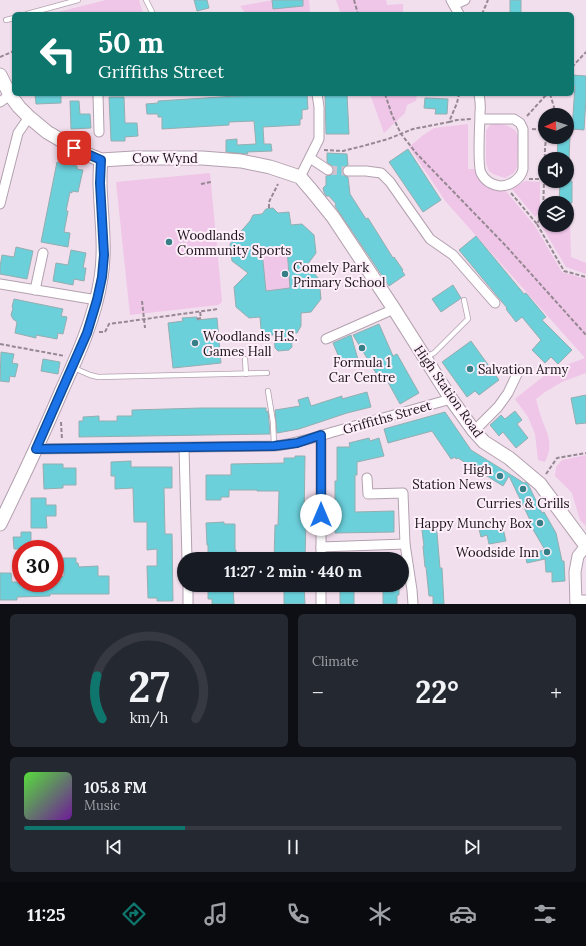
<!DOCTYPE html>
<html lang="en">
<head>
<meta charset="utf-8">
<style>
	body { margin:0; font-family:Lora,serif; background:#242831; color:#f1f3f6; height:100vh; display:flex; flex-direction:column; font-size:15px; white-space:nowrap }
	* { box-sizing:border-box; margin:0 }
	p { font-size:13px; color:#9ea1a6 }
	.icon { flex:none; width:22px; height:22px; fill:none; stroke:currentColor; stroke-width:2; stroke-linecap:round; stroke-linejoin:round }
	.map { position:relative; height:604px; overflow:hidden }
	.side { display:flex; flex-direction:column; gap:10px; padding:10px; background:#0d0f14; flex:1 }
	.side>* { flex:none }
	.top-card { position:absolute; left:12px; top:12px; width:562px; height:84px; border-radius:6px; box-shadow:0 1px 3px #0004; background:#0f766e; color:#fff; overflow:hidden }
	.needle { width:26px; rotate:267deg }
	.controls { position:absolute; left:538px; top:108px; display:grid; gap:8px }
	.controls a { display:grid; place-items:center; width:36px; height:36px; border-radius:50%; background:#171b24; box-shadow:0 1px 3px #0004; font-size:20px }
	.speed { position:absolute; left:12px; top:540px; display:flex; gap:8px; font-size:20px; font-weight:700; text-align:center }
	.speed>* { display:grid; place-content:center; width:52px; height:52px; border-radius:50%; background:#171b24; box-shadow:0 1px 3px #0004; line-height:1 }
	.speed .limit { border:6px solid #d22; background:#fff; color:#111 }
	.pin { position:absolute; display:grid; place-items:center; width:34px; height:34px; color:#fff; margin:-17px; border-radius:8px; box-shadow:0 2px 6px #0006 }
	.me { position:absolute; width:44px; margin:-22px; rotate:0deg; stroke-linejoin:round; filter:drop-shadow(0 0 3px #0008) }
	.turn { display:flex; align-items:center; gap:14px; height:84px; padding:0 20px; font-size:18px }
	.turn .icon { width:52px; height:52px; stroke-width:2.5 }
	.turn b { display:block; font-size:28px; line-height:34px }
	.big { font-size:30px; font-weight:700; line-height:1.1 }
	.side .tile { flex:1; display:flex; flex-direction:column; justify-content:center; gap:6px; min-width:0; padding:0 14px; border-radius:6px; background:#242831 }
	.side .dial { align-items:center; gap:0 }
	.dial svg { height:104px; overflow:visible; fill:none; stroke:#363941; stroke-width:7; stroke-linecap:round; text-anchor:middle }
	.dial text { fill:#f1f3f6; stroke:none }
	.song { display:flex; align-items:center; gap:12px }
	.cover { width:48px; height:48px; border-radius:6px; background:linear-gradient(135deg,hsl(110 70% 55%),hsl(280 70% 35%)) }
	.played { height:4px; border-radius:2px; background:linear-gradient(90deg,#0f766e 30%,#363941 30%) }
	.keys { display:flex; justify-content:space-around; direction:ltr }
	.heat { display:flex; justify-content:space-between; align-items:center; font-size:22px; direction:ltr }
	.side .tiles { flex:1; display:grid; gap:10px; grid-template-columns:1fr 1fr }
	.tile:last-child { grid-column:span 2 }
	.trip { position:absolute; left:177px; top:552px; width:232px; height:40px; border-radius:20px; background:#171b24; box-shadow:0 1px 3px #0004; font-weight:700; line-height:40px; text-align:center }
	.menu { display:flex; height:64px; justify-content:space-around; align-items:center; background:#090b0e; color:#9ea1a6 }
	.menu .icon { width:28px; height:28px }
	.menu .current { color:#0f766e }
	.menu b { font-size:18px; color:#f1f3f6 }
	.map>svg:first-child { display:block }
	.green { fill:#efc6e8 }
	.building { fill:#6cd0db; stroke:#94aeb0; fill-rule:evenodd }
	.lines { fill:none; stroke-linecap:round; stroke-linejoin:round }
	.minor-tunnel { stroke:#d1c0ce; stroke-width:9; stroke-dasharray:9 4.5; stroke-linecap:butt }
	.service-casing { stroke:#b3a1af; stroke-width:6 }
	.minor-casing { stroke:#b3a1af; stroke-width:11 }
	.tertiary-casing { stroke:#b3a1af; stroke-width:13 }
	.secondary-casing { stroke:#b3a1af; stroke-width:15 }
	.path { stroke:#968893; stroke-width:2; stroke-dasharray:4 2; stroke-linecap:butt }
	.service { stroke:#fff; stroke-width:4.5 }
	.minor { stroke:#fff; stroke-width:9 }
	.tertiary { stroke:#fff; stroke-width:11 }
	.secondary { stroke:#fff; stroke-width:13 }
	.route-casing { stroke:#114b97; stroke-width:10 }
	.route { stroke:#1a73e8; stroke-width:7 }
	.poi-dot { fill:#377f87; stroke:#fdeefa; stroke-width:1.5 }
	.labels { text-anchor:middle; stroke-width:4; stroke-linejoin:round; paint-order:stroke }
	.street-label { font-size:13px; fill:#181217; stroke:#fdeefa }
	.poi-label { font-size:13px; fill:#181217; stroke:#fdeefa; text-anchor:start }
</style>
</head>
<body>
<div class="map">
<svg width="586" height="604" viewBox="0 0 586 604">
	<rect width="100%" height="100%" fill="#f2dfee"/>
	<g class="green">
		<polygon points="106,0 139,0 143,14 50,14"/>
		<polygon points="273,0 309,0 310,14 246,14 240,6"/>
		<polygon points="336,0 386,0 387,5 403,4 403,14 341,14"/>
		<polygon points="370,94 417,94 416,101 407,105 405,113 384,133"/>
		<path d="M468,124V169H476L505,190L535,226L562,272L586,279V373L562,382L545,392L536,399C538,406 540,414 542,420C549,436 553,446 545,462L538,460L535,434L528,417L515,399L550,371L585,358L446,202L409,147L422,136L434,128Z"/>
		<polygon points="492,124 500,124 508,126 515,130 518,137 517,167 514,173 505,178 493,174 489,171 486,163 486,131 489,126"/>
		<polygon points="210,173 222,301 221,303 218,305 130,315 116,182"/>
		<polygon points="525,181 540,182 540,211 535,217 512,189"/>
		<polygon points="541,225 570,225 571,257 586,263 586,274 566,267"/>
		<polygon points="282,240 292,250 287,256 290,285 296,290 265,302 256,253"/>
		<polygon points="586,455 586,526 580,520 572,493 555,476 556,467 562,460"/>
	</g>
	<g class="building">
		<polygon points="194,0 207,0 209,8 197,11"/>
		<polygon points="272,0 303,0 303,6 273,9"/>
		<rect x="510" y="0" width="11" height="14"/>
		<polygon points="573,75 586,76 586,99 584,130 572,129 575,86 572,86"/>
		<polygon points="35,94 61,94 61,103 36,104"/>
		<polygon points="260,94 307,94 308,109 302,110 302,119 300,119 300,125 263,127 264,144 271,144 272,151 247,152 248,154 226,152 226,140 237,139 237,145 256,144 254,121 229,122 229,125 162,129 162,117 158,117 158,114 147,114 146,104 158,103 158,101 236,96 260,95"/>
		<polygon points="325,94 347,94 349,134 326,134"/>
		<polygon points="109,97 124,97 125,123 137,123 138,136 125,137 125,141 111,141"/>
		<polygon points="425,98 448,99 447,114 435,114 436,109 424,108"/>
		<polygon points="70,101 79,101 80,114 90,114 91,128 71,129"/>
		<polygon points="558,137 570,137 569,159 557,159"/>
		<polygon points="408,149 441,200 423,212 389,162"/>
		<polygon points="327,153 347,154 348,165 343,168 342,171 345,176 348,177 350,194 366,219 368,218 393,258 394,257 403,270 402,271 405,275 389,286 335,206 336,204 329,196 326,196 324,192 323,188 326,185 326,176 331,175 334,171 333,167 327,162"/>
		<polygon points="57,162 77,166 77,169 83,170 78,192 72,191 72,193 70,192 66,211 68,211 64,232 70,233 68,247 41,242"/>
		<polygon points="560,181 572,181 572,203 559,203"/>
		<path d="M273,208L278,213L289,212L291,225L302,224L314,235L316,253L307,265L319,279L321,299L311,312L301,313V326L297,333H291L292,347L289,350L278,351L275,348L274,335H267L261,329L260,317L249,318L236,307L234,287L248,273L232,261L230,244L250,221L253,215L262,214L266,209ZM287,249L290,288L266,291L262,251Z"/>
		<polygon points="476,236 524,294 526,293 546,317 542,320 572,350 558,364 551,357 545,363 532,350 541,340 522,317 516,322 506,309 507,308 459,250"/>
		<polygon points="16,247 33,251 27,279 0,274 0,267 2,255 14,257"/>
		<polygon points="71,250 86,253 83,268 86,268 84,281 74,279 73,285 53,281 56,263 68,265"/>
		<polygon points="453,285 461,298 460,299 441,312 432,299"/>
		<polygon points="14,299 63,309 61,316 67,317 63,334 58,333 57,339 36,335 36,338 15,333 17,322 13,319 11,315 13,308 12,307"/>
		<polygon points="197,317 197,320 217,318 221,363 173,368 168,323 183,321 182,318"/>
		<polygon points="379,324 393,356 397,354 419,393 400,404 384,375 379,378 353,335"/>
		<polygon points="351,335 359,363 343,367 333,343"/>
		<polygon points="471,341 499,380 479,395 475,391 467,397 442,362"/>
		<polygon points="1,352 14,354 12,363 18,364 15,377 10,376 9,382 0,381"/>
		<polygon points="43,359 60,362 58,374 41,371"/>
		<polygon points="367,392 371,407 347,413 299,429 277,433 275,410 300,406 298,400 308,397 311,406 342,396 342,399"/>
		<polygon points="586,395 586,423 576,424 571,398"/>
		<polygon points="201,408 266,408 266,412 268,411 269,422 270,434 79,437 79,421 83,421 83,417 99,416 99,421 117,421 117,416 132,416 132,410"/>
		<polygon points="515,411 522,420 517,424 528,438 516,448 503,432 499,436 490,425 501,415 505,419"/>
		<polygon points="445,412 471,450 524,483 526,482 528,484 542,513 544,512 556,533 562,561 564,561 565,581 552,582 552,572 546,572 545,559 527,563 525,554 545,550 528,521 530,520 509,476 503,486 458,458 456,459 455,457 451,459 432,431 388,443 384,429"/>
		<polygon points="369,438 370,441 379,438 384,456 357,462 357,475 355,475 355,512 394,511 394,532 335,533 335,481 337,481 337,447 350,447 349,443"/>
		<polygon points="295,456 305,456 304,522 306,522 305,559 274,559 275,525 278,525 279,491 257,491 257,490 229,490 229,497 221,497 221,500 206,500 206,475 231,475 231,464 284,463 284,458 295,458"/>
		<polygon points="131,461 131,467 172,467 172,488 164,488 165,534 172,534 173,601 157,601 157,598 148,598 147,566 157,566 157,549 147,550 147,522 134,522 133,488 115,489 115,476 111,476 111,462"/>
		<polygon points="43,464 63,464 63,468 76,468 76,485 63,485 63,488 44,489"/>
		<polygon points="31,498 46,498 46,505 56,505 56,516 46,516 47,528 31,528"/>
		<polygon points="436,521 440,568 442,568 444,604 433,604 433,596 429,596 426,567 425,567 423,546 424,546 421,523"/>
		<polygon points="224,522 224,524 235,524 235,550 236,550 236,559 208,559 208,545 207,545 206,523"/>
		<polygon points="502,524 506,541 489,544 487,535 481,537 479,529"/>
		<polygon points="21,532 31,532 31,549 14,549 13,537 21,537"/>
		<polygon points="63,558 76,558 76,563 78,563 79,567 98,566 98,576 109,576 109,594 50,594 50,596 17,597 17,600 0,600 0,573 11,573 12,582 17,582 17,583 59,583 59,577 64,576"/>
		<polygon points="208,585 233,585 234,604 212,604 212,599 208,599"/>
		<polygon points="284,585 304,585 305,604 284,604"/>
		<rect x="340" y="585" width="14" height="19"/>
		<polygon points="383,585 399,585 399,595 397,595 397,604 383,604"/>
	</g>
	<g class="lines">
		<polyline class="minor-tunnel" points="328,170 348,171"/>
		<defs>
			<g id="service">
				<polyline points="146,0 153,14"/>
				<polyline points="27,14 78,0"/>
				<polyline points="6,20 14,18"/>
				<polyline points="426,357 434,353 468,319 464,300"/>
				<polyline points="245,359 246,374"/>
				<polyline points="74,368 90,375 98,377 267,373"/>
				<polyline points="268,391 273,422 274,446"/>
			</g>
			<g id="minor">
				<polyline points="451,0 459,14"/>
				<polyline points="454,5 465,0"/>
				<polyline points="98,94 99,132"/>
				<path d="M479,94C480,100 481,106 480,112C480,124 477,165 481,173C485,181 492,185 500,186C510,186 521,179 523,169C523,165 523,161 523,157C523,147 523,138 523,129L520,123L514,119H480"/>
				<polyline points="0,102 10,95"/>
				<polyline points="310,158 328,170"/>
				<polyline points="348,171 366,171 381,173 390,182 430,239 453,255 495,303"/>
				<polyline points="300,177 319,139 319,107 317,94"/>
				<polyline points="0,204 18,133 29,117"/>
				<polyline points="0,284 97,300"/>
				<polyline points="35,290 43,253"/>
				<polyline points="326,339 394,309"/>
				<polyline points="474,431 498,407 508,393 519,370"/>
				<polyline points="184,448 187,559"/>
				<path d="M36,449L274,446C298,444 318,436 340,430C377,420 414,409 451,399"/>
				<polyline points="367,478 368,494 403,493 405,544 412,590 413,604"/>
				<polyline points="321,547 405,544"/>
				<polyline points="321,559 321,435"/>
				<polyline points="188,585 188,604"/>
				<polyline points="321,585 321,604"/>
				<polyline points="575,600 586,600"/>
			</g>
			<polyline id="tertiary" points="576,604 575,572 578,556 586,546"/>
			<g id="secondary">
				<polyline points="0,75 10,95 19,107 29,117 47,132 64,142 84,153 101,160 134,158 202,158 241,161 270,167 300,177 312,191 333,217 394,309 451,399 474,431 484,442 509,458 540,484 586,546"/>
				<path d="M0,524C21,481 42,437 61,392C78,355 95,318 101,278C106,247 101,216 100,184C100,176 100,168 101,160"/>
			</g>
		</defs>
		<use href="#service" class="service-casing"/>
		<use href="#minor" class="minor-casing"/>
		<use href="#tertiary" class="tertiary-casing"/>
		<use href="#secondary" class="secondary-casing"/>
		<g class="path">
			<polyline points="354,0 358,14"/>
			<polyline points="482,14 488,0"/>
			<polyline points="0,57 14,51"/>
			<polyline points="572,67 586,52"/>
			<polyline points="385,94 392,115 401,134 417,154 506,246 586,335"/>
			<polyline points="550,94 554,107 553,115"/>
			<polyline points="527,116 547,94"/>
			<polyline points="449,122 457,120 471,119"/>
			<polyline points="532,129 545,130"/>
			<polyline points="324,150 343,151 363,146 388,139 413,129 449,122 457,103 459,94"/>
			<polyline points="529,179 544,179"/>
			<polyline points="201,184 211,182"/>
			<polyline points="511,193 537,224 543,213 545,149 546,137"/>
			<polyline points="269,208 269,202 278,184"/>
			<polyline points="537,224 564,271 586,277"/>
			<polyline points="142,301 145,328"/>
			<polyline points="197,319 201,318 200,312"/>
			<polyline points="99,332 105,332 109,324 218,309"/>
			<polyline points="0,344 65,356"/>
			<polyline points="61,422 62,440"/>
			<polyline points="546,474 557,458 586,453"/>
		</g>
		<use href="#service" class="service"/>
		<use href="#minor" class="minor"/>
		<use href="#tertiary" class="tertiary"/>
		<use href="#secondary" class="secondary"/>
	</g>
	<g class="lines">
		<defs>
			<polyline id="route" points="74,148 101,160 100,183 104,255 102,277 97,300 87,333 36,449 274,446 297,443 321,435 321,515"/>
		</defs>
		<use href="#route" class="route-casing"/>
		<use href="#route" class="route"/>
	</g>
	<g class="poi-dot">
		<circle cx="169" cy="242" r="4"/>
		<circle cx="285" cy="274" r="4"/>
		<circle cx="195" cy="343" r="4"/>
		<circle cx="362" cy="348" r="4"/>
		<circle cx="470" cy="369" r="4"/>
		<circle cx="500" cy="476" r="4"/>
		<circle cx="523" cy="489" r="4"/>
		<circle cx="540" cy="523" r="4"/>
		<circle cx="547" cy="552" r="4"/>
	</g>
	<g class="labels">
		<g class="street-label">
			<text x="165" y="163">Cow Wynd</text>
			<text transform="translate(449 391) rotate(55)" y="5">High Station Road</text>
			<text transform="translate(387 417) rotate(-16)" y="5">Griffiths Street</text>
		</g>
		<g class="poi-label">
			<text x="177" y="240">Woodlands<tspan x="177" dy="15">Community Sports</tspan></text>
			<text x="293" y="272">Comely Park<tspan x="293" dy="15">Primary School</tspan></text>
			<text x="203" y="341">Woodlands H.S.<tspan x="203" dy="15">Games Hall</tspan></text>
			<text x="362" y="367" text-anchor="middle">Formula 1<tspan x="362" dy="15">Car Centre</tspan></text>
			<text x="478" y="374">Salvation Army</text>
			<text x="492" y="474" text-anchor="end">High<tspan x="492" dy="15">Station News</tspan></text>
			<text x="523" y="508" text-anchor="middle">Curries &amp; Grills</text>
			<text x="532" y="528" text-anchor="end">Happy Munchy Box</text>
			<text x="539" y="557" text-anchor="end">Woodside Inn</text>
		</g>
	</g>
</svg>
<div class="controls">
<a><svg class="needle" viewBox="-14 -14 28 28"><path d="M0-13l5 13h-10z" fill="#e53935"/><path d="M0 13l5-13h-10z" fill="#9ea1a6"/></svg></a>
<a><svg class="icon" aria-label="sound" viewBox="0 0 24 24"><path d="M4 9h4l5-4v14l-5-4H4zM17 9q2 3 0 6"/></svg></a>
<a><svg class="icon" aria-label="layers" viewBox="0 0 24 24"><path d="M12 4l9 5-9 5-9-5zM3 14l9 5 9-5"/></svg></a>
</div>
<div class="speed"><div class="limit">30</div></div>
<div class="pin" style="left:74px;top:148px;background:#d93025"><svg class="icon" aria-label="arrive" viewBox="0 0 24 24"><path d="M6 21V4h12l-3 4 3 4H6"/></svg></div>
<svg class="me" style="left:321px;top:515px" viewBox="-20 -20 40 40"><circle r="19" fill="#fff"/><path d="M0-13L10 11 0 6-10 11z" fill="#1a73e8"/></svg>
<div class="trip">11:27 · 2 min · 440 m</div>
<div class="top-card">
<div class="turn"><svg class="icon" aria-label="left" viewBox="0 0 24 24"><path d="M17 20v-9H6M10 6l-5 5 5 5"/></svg><div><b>50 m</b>Griffiths Street</div></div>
</div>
</div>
<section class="side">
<div class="tiles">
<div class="tile dial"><svg viewBox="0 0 100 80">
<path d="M14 69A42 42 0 1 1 86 69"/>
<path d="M14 69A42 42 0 0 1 10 36" stroke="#0f766e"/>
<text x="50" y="56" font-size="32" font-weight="700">27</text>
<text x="50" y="72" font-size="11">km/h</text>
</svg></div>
<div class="tile"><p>Climate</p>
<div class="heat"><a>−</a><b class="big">22°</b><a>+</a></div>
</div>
<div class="tile">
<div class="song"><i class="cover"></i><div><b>105.8 FM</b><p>Music</p></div></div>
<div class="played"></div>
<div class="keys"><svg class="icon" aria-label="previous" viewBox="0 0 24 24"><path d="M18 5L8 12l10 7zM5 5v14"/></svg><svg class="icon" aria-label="pause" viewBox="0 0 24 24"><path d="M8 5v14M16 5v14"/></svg><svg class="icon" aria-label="next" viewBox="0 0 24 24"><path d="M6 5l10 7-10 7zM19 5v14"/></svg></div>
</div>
</div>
</section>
<nav class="menu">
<b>11:25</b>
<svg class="icon current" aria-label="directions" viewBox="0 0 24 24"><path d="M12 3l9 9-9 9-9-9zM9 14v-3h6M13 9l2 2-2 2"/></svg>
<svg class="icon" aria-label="music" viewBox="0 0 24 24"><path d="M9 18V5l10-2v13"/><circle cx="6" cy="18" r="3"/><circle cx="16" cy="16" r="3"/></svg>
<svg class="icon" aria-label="phone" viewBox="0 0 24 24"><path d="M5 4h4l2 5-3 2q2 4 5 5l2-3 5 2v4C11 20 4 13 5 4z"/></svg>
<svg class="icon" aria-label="climate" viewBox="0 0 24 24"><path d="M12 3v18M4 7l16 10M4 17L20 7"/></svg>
<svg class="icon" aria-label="car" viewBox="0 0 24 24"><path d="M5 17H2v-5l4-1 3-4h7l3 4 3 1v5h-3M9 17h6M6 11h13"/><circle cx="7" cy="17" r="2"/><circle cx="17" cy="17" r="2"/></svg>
<svg class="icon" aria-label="filters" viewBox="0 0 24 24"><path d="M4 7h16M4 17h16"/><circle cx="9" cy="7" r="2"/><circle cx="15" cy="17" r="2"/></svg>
</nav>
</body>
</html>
